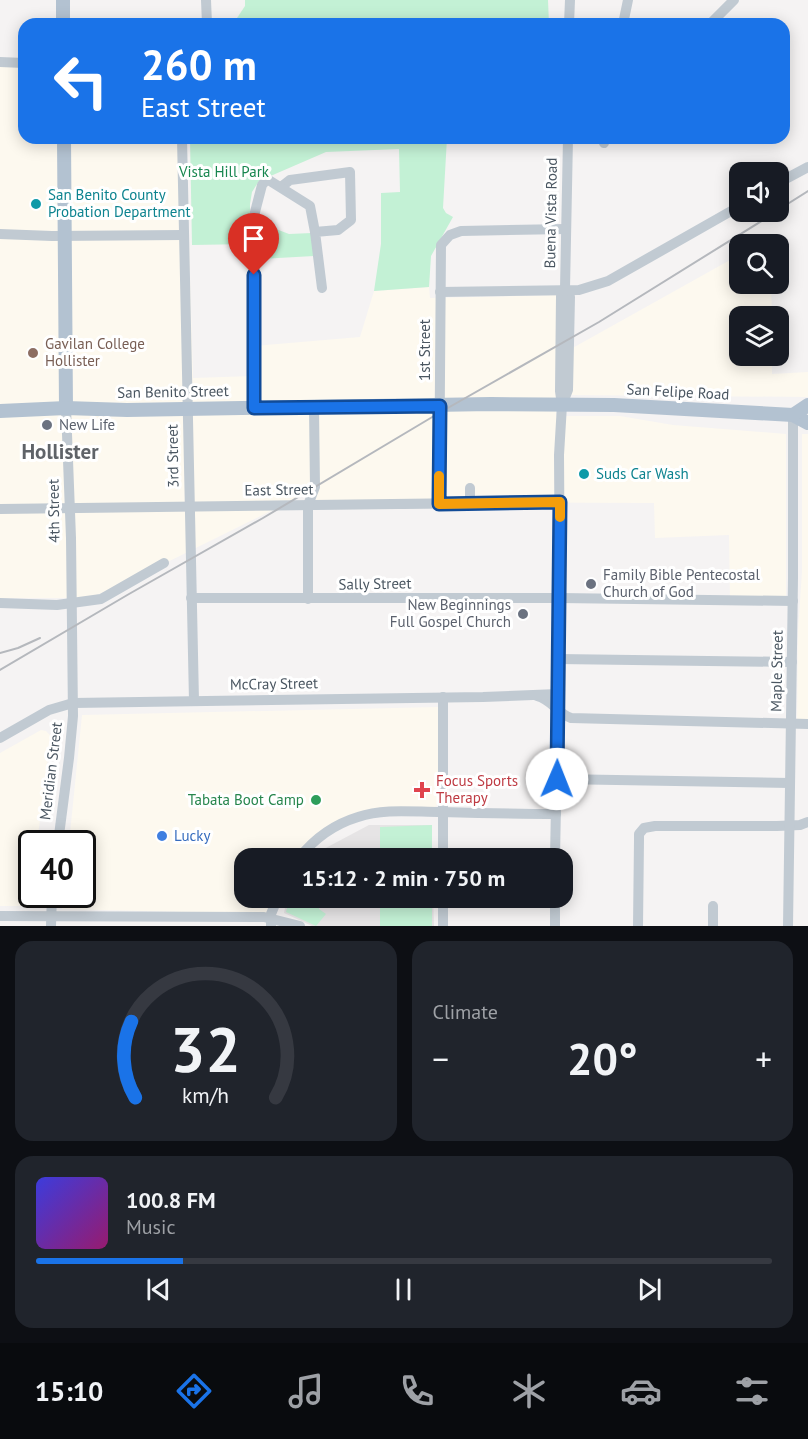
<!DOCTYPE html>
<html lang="en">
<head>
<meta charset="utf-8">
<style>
	body { margin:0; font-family:"PT Sans",sans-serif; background:#20242c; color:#f1f3f6; height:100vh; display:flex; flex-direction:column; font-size:22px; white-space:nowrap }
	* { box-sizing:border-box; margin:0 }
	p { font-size:20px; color:#9ea1a6 }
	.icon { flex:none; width:33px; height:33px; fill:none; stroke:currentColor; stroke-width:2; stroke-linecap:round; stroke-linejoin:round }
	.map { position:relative; height:926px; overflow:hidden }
	.details { display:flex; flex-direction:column; gap:15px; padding:15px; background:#0d0f14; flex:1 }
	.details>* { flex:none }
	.top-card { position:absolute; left:18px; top:18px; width:772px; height:126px; border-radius:18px; box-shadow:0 3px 15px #0003; background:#1a73e8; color:#fff; overflow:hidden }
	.fabs { position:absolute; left:729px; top:162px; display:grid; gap:12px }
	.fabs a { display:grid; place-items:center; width:60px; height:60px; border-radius:12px; background:#171b24; box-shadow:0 3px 15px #0003; font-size:30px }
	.speed { position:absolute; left:18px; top:830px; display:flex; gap:12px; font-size:30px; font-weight:700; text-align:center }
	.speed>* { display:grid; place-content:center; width:78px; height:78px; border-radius:50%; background:#171b24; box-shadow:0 3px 15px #0003; line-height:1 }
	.speed .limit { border:3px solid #111; border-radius:9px; background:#fff; color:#111 }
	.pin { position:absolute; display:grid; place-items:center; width:51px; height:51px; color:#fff; margin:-62px -26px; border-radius:50% 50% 50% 0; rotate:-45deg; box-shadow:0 0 6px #0007 }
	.pin .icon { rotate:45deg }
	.me { position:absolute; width:66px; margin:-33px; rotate:1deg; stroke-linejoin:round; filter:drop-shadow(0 0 4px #0008) }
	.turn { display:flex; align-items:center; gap:21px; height:126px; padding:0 24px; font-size:27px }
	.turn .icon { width:78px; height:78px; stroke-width:2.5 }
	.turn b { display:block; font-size:42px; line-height:51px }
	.big { font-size:45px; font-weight:800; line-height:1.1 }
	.details .widget { flex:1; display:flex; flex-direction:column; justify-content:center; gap:9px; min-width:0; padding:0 21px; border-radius:18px; background:#20242c }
	.details .dial { align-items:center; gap:0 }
	.dial svg { height:156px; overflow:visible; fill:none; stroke:#363941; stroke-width:7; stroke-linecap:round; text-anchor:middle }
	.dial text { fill:#f1f3f6; stroke:none }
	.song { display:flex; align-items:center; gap:18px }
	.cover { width:72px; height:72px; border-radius:9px; background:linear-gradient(135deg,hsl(240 70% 55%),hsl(320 70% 35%)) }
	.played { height:6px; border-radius:3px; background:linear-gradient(90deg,#1a73e8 20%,#363941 20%) }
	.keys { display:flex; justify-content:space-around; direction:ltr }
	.heat { display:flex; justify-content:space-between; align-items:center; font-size:33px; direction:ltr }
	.details .tiles { flex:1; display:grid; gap:15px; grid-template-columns:1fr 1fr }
	.widget:last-child { grid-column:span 2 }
	.trip { position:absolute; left:234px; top:848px; width:339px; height:60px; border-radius:18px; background:#171b24; box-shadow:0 3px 15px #0003; font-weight:800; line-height:60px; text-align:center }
	.tabs { display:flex; height:96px; justify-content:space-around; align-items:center; background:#090b0e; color:#9ea1a6 }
	.tabs .icon { width:42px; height:42px }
	.tabs .on { color:#1a73e8 }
	.tabs b { font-size:27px; color:#f1f3f6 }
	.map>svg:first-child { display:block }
	.commercial { fill:#fdf9ef }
	.education { fill:#e6e4e5 }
	.green { fill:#c3f1d5 }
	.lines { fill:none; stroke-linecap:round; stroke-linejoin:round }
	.minor { stroke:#c1cad2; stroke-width:10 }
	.major { stroke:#b3c2d1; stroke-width:14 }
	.rail { stroke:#b5b8bd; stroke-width:2 }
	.route-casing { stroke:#114b97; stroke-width:15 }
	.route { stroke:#1a73e8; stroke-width:10 }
	.slow { stroke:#f59e0b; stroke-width:10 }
	.culture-dot { fill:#0f9aa8; stroke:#fff; stroke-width:2 }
	.education-dot { fill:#8d6e63; stroke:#fff; stroke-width:2 }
	.worship-dot { fill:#6b7280; stroke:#fff; stroke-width:2 }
	.health-dot { fill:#e0444e; stroke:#fff; stroke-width:2 }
	.leisure-dot { fill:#2e9e5b; stroke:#fff; stroke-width:2 }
	.shop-dot { fill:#3f7fe0; stroke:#fff; stroke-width:2 }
	.labels { text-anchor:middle; stroke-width:6; stroke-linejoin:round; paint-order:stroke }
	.park-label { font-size:15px; fill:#17864f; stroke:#fff }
	.culture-label { font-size:15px; fill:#0d838f; stroke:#fff; text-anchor:start }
	.street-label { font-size:15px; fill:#4a5661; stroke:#fff }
	.education-label { font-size:15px; fill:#785e54; stroke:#fff; text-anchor:start }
	.worship-label { font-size:15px; fill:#5b616d; stroke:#fff; text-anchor:start }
	.health-label { font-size:15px; fill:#be3a42; stroke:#fff; text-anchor:start }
	.leisure-label { font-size:15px; fill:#27864d; stroke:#fff; text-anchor:end }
	.shop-label { font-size:15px; fill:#366cbe; stroke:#fff; text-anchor:start }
	.district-label { font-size:21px; font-weight:bold; fill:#5f6368; stroke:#fff }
</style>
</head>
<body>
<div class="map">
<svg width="808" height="926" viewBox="0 0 808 926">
	<rect width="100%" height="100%" fill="#f5f3f3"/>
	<g class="commercial">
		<polygon points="0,63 24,63 24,138 183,138 189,242 193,378 253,376 254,346 360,337 374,291 429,287 430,298 559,295 556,416 620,416 673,425 786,434 786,602 730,601 729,535 655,538 654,503 316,502 315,489 125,583 89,598 0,598"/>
		<polygon points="739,255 740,284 771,284 772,316 740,316 740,356 772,356 772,374 808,372 808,397 568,395 569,350"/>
		<polygon points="802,434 808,434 808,723 797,723 798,630 802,572"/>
		<polygon points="438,707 441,801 435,807 350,820 297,858 244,858 244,897 278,897 271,914 62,909 64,894 82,894 82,843 69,843 82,715"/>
		<polygon points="41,730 46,731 51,736 37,843 32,843 32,884 29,903 26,906 0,906 0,753"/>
	</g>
	<g class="education">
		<polygon points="369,825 432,825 432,858 314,858 320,851"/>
		<polygon points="287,897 433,897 434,926 312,926 284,913"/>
	</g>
	<g class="green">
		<polygon points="245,0 548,0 549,24 233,24 245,6"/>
		<polygon points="190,138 447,138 443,208 446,213 453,217 431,256 429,287 374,291 381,244 381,193 400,192 399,149 326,152 259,181 252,192 250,204 250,244 192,245"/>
		<polygon points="263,224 289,234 312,233 314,256 260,259 260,232"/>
		<polygon points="432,825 432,858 380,858 380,827"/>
		<polygon points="290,897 318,897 319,909 326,914 316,926 286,912"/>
		<rect x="380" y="897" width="52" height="29"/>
	</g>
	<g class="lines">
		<g class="minor">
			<polyline points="206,0 207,24"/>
			<polyline points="569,24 570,0"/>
			<polyline points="623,24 628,0"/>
			<polyline points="710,24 734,0"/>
			<polyline points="0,62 24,63"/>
			<polyline points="182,138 194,701"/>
			<polyline points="604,143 605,138"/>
			<polyline points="778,183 808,167"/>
			<polyline points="281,187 290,180 350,172 351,220 338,230 315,232 322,288"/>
			<polyline points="0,234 52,236 183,235"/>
			<polyline points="565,289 570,297 568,390 562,405 560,391 561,296 565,289 568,138"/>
			<polyline points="440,292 579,290 608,281 740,206"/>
			<polyline points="254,408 255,212 262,185 267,179 310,206 315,232"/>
			<polyline points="470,488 470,504"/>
			<polyline points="439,505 441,245 450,235 461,231 566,229"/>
			<polyline points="0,509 560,502"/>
			<polyline points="191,598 560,598 793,601"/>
			<polyline points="308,599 308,505 315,487 314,408"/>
			<polyline points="0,603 57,605 101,599 164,563"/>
			<polyline points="558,659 792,662"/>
			<path d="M537,696C552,700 557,713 571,718L808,724"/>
			<polyline points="443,697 443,858"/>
			<polyline points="0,738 49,710 73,703 483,697 558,694"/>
			<polyline points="557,779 790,783"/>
			<polyline points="58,843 69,758 73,716 71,538 66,408"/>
			<path d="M299,858C314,839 335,824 358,817C384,808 414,812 441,812C479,813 518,814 556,814"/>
			<polyline points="555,858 560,598 559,455 562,405"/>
			<polyline points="443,897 443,926"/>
			<polyline points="0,916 264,917 300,926"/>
			<polyline points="51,926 52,894"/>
			<polyline points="271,926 271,914 278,897"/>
			<polyline points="555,926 555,897"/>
			<polyline points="638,926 639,840 639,834 644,828 655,826 777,826 800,825 808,822"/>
			<polyline points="713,926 713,906"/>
			<polyline points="788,926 793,578 793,415"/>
		</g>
		<g class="major">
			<polyline points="63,24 63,0"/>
			<polyline points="64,138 66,408"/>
			<polyline points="0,411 66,408 127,410 491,404 614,405 793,415 808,423"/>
			<polyline points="793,415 808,405"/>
		</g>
		<g class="rail">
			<polyline points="778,210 808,191"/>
			<polyline points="0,653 18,648 40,638"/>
			<polyline points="0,670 129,594 263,518 439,413 599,322 776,212"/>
		</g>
	</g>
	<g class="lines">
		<defs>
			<polyline id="route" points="254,275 254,408 440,406 439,504 560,502 557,779"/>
		</defs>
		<use href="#route" class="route-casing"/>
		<use href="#route" class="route"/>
		<polyline class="slow" points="439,476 439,504 560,502 560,517"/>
	</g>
	<g class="culture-dot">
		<circle cx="36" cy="204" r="6"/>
		<circle cx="584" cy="474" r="6"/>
	</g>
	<circle class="education-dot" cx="33" cy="353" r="6"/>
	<g class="worship-dot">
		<circle cx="47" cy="425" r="6"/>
		<circle cx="591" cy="584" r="6"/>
		<circle cx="523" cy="614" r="6"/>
	</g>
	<path class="health-dot" d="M419 781h6v6h6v6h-6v6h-6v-6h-6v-6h6z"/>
	<circle class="leisure-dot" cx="316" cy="800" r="6"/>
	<circle class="shop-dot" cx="162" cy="836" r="6"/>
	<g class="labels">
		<g class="park-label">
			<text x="224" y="177">Vista Hill Park</text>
		</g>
		<g class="culture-label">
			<text x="48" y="200">San Benito County<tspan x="48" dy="17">Probation Department</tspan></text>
			<text x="596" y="479">Suds Car Wash</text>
		</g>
		<g class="street-label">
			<text transform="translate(551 213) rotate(-89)" y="5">Buena Vista Road</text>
			<text transform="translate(425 350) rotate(-90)" y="5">1st Street</text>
			<text transform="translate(173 392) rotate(-1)" y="5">San Benito Street</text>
			<text transform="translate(678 392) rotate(3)" y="5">San Felipe Road</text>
			<text transform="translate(173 456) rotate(-91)" y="5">3rd Street</text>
			<text transform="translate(279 490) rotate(-1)" y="5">East Street</text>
			<text transform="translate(54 511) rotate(-91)" y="5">4th Street</text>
			<text transform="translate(375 584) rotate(-1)" y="5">Sally Street</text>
			<text transform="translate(777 671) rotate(-89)" y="5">Maple Street</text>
			<text transform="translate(274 684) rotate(-1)" y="5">McCray Street</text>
			<text transform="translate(51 771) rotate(-83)" y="5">Meridian Street</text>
		</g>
		<g class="education-label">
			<text x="45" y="349">Gavilan College<tspan x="45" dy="17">Hollister</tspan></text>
		</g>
		<g class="worship-label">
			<text x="59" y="430">New Life</text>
			<text x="603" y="580">Family Bible Pentecostal<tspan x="603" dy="17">Church of God</tspan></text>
			<text x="511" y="610" text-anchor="end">New Beginnings<tspan x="511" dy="17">Full Gospel Church</tspan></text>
		</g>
		<g class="health-label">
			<text x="436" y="786">Focus Sports<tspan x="436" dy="17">Therapy</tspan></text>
		</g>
		<g class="leisure-label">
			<text x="304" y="805">Tabata Boot Camp</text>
		</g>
		<g class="shop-label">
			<text x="174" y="841">Lucky</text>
		</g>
		<g class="district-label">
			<text x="60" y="459">Hollister</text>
		</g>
	</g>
</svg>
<div class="fabs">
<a><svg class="icon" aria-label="sound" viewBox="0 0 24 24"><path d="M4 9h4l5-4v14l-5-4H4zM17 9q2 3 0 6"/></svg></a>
<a><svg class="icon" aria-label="search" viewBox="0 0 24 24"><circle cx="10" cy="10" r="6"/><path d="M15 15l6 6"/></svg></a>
<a><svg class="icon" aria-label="layers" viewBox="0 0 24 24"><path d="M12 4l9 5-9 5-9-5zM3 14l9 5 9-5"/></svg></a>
</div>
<div class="speed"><div class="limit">40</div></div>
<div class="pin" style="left:254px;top:275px;background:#d93025"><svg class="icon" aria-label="arrive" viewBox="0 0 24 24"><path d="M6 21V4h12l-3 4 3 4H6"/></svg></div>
<svg class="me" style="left:557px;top:779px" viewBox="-20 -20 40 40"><circle r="19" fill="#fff"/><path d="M0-13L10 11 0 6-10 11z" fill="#1a73e8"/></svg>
<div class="trip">15:12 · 2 min · 750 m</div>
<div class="top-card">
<div class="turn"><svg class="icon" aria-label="left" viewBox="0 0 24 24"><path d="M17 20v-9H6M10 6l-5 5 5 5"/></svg><div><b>260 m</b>East Street</div></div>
</div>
</div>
<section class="details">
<div class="tiles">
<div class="widget dial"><svg viewBox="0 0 100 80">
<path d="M14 69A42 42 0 1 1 86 69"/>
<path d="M14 69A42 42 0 0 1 12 30" stroke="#1a73e8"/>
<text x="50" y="56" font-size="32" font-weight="700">32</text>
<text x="50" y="72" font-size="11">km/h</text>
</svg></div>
<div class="widget"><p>Climate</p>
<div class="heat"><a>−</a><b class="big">20°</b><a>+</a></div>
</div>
<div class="widget">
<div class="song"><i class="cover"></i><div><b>100.8 FM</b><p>Music</p></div></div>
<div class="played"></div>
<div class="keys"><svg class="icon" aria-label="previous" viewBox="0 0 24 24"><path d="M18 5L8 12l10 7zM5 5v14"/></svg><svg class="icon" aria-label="pause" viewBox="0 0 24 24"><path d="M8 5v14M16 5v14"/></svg><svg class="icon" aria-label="next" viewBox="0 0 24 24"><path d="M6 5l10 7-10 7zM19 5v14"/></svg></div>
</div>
</div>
</section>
<nav class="tabs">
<b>15:10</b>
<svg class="icon on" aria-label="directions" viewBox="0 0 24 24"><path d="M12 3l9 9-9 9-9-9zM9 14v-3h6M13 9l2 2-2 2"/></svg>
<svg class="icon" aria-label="music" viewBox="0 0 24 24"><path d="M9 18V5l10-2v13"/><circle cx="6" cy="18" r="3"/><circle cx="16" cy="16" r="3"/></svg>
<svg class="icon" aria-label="phone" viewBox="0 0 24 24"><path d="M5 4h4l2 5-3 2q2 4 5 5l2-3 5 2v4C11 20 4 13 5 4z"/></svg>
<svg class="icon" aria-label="climate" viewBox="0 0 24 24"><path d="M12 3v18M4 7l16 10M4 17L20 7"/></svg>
<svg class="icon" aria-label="car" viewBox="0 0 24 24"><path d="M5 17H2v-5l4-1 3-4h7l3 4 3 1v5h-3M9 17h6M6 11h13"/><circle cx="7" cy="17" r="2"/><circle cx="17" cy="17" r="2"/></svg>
<svg class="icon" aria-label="filters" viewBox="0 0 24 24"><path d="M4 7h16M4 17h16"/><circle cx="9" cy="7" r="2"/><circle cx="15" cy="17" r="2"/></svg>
</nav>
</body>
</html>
